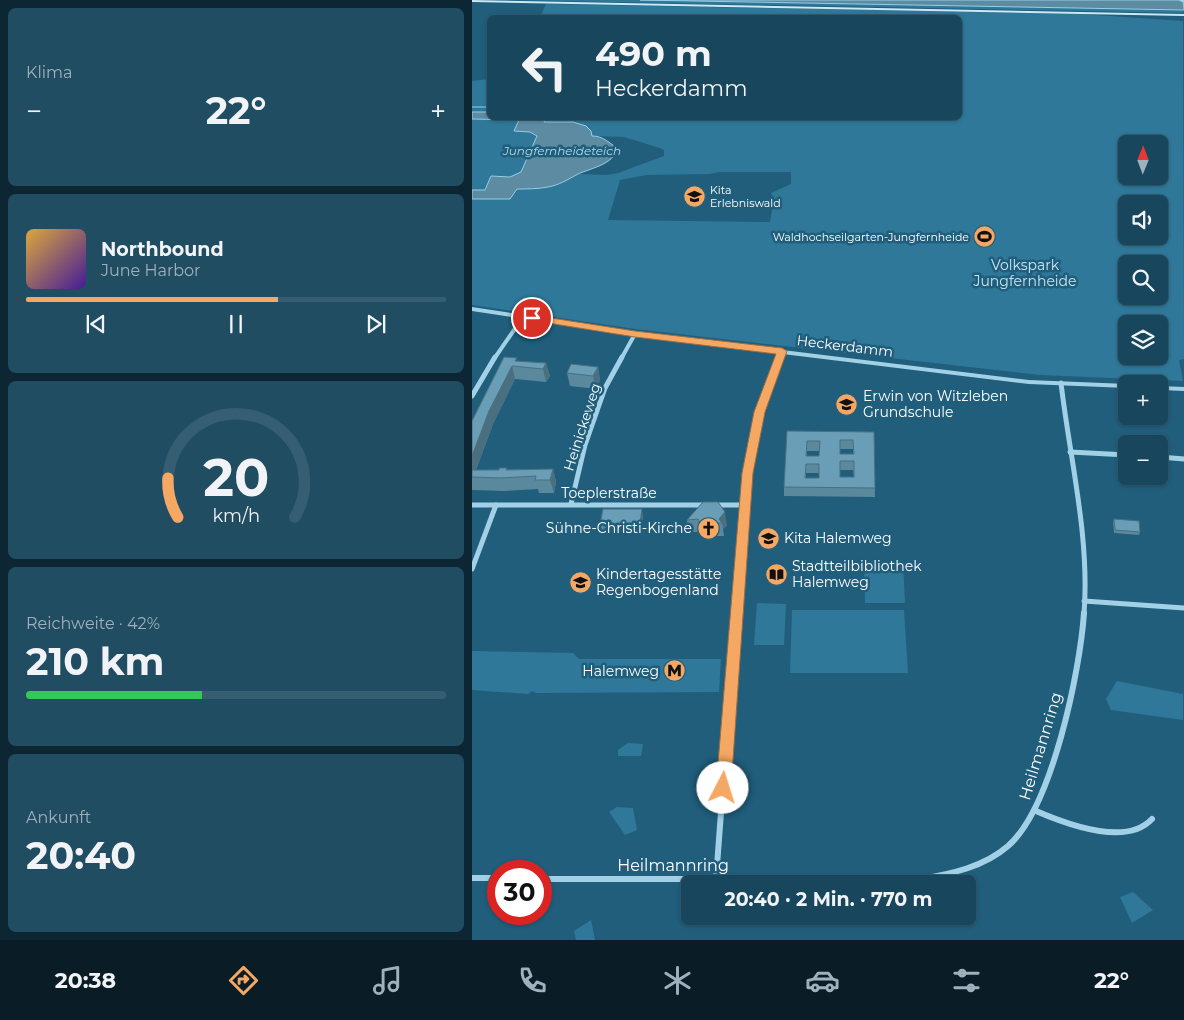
<!DOCTYPE html>
<html lang="de">
<head>
<meta charset="utf-8">
<style>
	body { margin:0; font-family:Montserrat,sans-serif; background:#214d63; color:#f1f3f6; height:100vh; display:flex; flex-direction:column; font-size:19px; white-space:nowrap }
	* { box-sizing:border-box; margin:0 }
	p { font-size:16px; color:#9fb1bc }
	.icon { flex:none; width:28px; height:28px; fill:none; stroke:currentColor; stroke-width:2; stroke-linecap:round; stroke-linejoin:round }
	.map { position:relative; flex:1; overflow:hidden }
	.sheet { display:flex; flex-direction:column; gap:8px; padding:8px; background:#0d2633; width:472px }
	.sheet>* { flex:none }
	.banner { position:absolute; left:15px; top:15px; width:475px; height:105px; border-radius:8px; box-shadow:0 1px 4px #0004,0 0 0 1px #365e72; background:#18465d; color:#f1f3f6; overflow:hidden }
	.needle { width:32px; rotate:1deg }
	.buttons { position:absolute; left:646px; top:135px; display:grid; gap:10px }
	.buttons a { display:grid; place-items:center; width:50px; height:50px; border-radius:8px; background:#18465d; box-shadow:0 1px 4px #0004,0 0 0 1px #365e72; font-size:25px }
	.speed { position:absolute; left:15px; top:860px; display:flex; gap:10px; font-size:25px; font-weight:700; text-align:center }
	.speed>* { display:grid; place-content:center; width:65px; height:65px; border-radius:50%; background:#18465d; box-shadow:0 1px 4px #0004,0 0 0 1px #365e72; line-height:1 }
	.speed .limit { border:8px solid #d22; background:#fff; color:#111 }
	.pin { position:absolute; display:grid; place-items:center; width:42px; height:42px; color:#fff; margin:-21px; border:2px solid #fff; border-radius:50%; box-shadow:0 1px 5px #0007 }
	.me { position:absolute; width:55px; margin:-28px; rotate:5deg; stroke-linejoin:round; filter:drop-shadow(0 0 4px #0008) }
	.turn { display:flex; align-items:center; gap:18px; height:105px; padding:0 25px; font-size:22px }
	.turn .icon { width:65px; height:65px; stroke-width:2.5 }
	.turn b { display:block; font-size:35px; line-height:42px }
	.big { font-size:38px; font-weight:700; line-height:1.1 }
	.sheet .tile { flex:1; display:flex; flex-direction:column; justify-content:center; gap:8px; min-width:0; padding:0 18px; border-radius:8px; background:#214d63 }
	.sheet .dial { align-items:center; gap:0 }
	.dial svg { height:130px; overflow:visible; fill:none; stroke:#365e72; stroke-width:7; stroke-linecap:round; text-anchor:middle }
	.dial text { fill:#f1f3f6; stroke:none }
	.song { display:flex; align-items:center; gap:15px }
	.cover { width:60px; height:60px; border-radius:8px; background:linear-gradient(135deg,hsl(40 70% 55%),hsl(260 70% 35%)) }
	.played { height:5px; border-radius:2px; background:linear-gradient(90deg,#f4a863 60%,#365e72 60%) }
	.keys { display:flex; justify-content:space-around; direction:ltr }
	.heat { display:flex; justify-content:space-between; align-items:center; font-size:28px; direction:ltr }
	.charge { height:8px; border-radius:4px; background:linear-gradient(90deg,#34c759 42%,#365e72 0) }
	.trip { position:absolute; left:209px; top:875px; width:295px; height:50px; border-radius:8px; background:#18465d; box-shadow:0 1px 4px #0004,0 0 0 1px #365e72; font-weight:700; line-height:50px; text-align:center }
	.tab-bar { display:flex; height:80px; justify-content:space-around; align-items:center; background:#0a1c25; color:#9fb1bc }
	.tab-bar .icon { width:35px; height:35px }
	.tab-bar .active { color:#f4a863 }
	.tab-bar b { font-size:22px; color:#f1f3f6 }
	main { display:flex; flex:1; min-height:0 }
	.map>svg:first-child { display:block }
	.green { fill:#2f7899; fill-rule:evenodd }
	.water { fill:#5d8ba2; stroke:#96cfe8 }
	.lines { fill:none; stroke-linecap:round; stroke-linejoin:round }
	.stream { stroke:#96cfe8; stroke-width:1 }
	.minor-far3 { stroke:#a2d1e7; stroke-width:3 }
	.minor-far2 { stroke:#a2d1e7; stroke-width:4 }
	.minor-far1 { stroke:#a2d1e7; stroke-width:5 }
	.minor { stroke:#a2d1e7; stroke-width:6 }
	.tertiary { fill:#a2d1e7; fill-rule:evenodd }
	.secondary { fill:#cce8f5; fill-rule:evenodd }
	.wall { fill:#5a889d; fill-rule:evenodd }
	.shaded-wall { fill:#4a6f7f }
	.building { fill:#699eb6; stroke:#4a6f7f; fill-rule:evenodd }
	.route { fill:#f4a863; stroke:#9f6d40 }
	.labels { text-anchor:middle; stroke-width:5; stroke-linejoin:round; paint-order:stroke }
	.far-poi-label { font-size:11px; fill:#fff; stroke:#205e7c; text-anchor:start }
	.far-water-label { font-size:12px; font-style:italic; fill:#addaef; stroke:#205e7c }
	.park-label { font-size:14px; fill:#c6e6f5; stroke:#205e7c }
	.street-label { font-size:14px; fill:#fff; stroke:#205e7c }
	.poi-label { font-size:14px; fill:#fff; stroke:#205e7c; text-anchor:start }
	.near-street-label { font-size:16px; fill:#fff; stroke:#205e7c }
</style>
</head>
<body>
<main>
<section class="sheet">
<div class="tile"><p>Klima</p>
<div class="heat"><a>−</a><b class="big">22°</b><a>+</a></div>
</div>
<div class="tile">
<div class="song"><i class="cover"></i><div><b>Northbound</b><p>June Harbor</p></div></div>
<div class="played"></div>
<div class="keys"><svg class="icon" aria-label="previous" viewBox="0 0 24 24"><path d="M18 5L8 12l10 7zM5 5v14"/></svg><svg class="icon" aria-label="pause" viewBox="0 0 24 24"><path d="M8 5v14M16 5v14"/></svg><svg class="icon" aria-label="next" viewBox="0 0 24 24"><path d="M6 5l10 7-10 7zM19 5v14"/></svg></div>
</div>
<div class="tile dial"><svg viewBox="0 0 100 80">
<path d="M14 69A42 42 0 1 1 86 69"/>
<path d="M14 69A42 42 0 0 1 8 45" stroke="#f4a863"/>
<text x="50" y="56" font-size="32" font-weight="700">20</text>
<text x="50" y="72" font-size="11">km/h</text>
</svg></div>
<div class="tile"><p>Reichweite · 42%</p><b class="big">210 km</b><div class="charge"></div></div>
<div class="tile"><p>Ankunft</p><b class="big">20:40</b></div>
</section>
<div class="map">
<svg width="712" height="940" viewBox="0 0 712 940">
	<rect width="100%" height="100%" fill="#205e7c"/>
	<g class="green">
		<polygon points="37,0 168,0 711,10 712,13"/>
		<path d="M74,4L609,14L711,21L712,359L707,360L711,381L568,375L163,329L0,305V199H38L45,189L74,188L87,184L106,174L135,175L146,173L192,156V150L188,148L152,137L120,136L119,131C107,119 88,122 72,122L74,118H488V18L64,17L69,15ZM655,144H688V176H655ZM247,172H319V184L299,193L302,199L298,222L136,220L148,180L174,175L238,174ZM655,204H688V236H655ZM655,264H688V296H655ZM655,324H688V356H655Z"/>
		<polygon points="17,79 17,112 0,112 0,81"/>
		<polygon points="0,119 47,120 42,131 58,132 65,136 49,172 38,177 19,176 13,191 0,190"/>
		<polygon points="392,561 431,562 433,603 393,603"/>
		<polygon points="285,603 314,604 312,645 282,645"/>
		<polygon points="320,610 432,610 436,673 318,673"/>
		<polygon points="0,651 101,653 107,659 249,659 247,692 64,693 60,691 56,694 0,690"/>
		<polygon points="645,681 711,694 711,720 639,710 634,699"/>
		<polygon points="156,743 171,744 169,756 146,756 146,750"/>
		<polygon points="145,807 161,808 165,830 153,835 137,812"/>
		<polygon points="661,892 681,910 660,923 648,897"/>
		<polygon points="119,920 123,940 104,940 102,931"/>
	</g>
	<g class="water">
		<polygon points="168,0 711,0 712,10"/>
		<path d="M0,112H17L18,118H74L72,122H101L114,126L119,131L120,136C131,136 136,142 145,148C143,165 115,169 104,175C95,180 87,185 76,187C66,189 55,189 45,189L38,199H0V190H13L19,176L38,177L49,172L65,136L58,132L42,131L47,120L0,119Z"/>
	</g>
	<g class="lines">
		<polyline class="stream" points="0,107 18,107"/>
		<polyline class="minor-far3" points="709,0 712,1"/>
		<g class="minor-far2">
			<polyline points="22,359 51,317"/>
			<polyline points="149,359 163,334"/>
			<polyline points="306,359 309,351"/>
		</g>
		<g class="minor-far1">
			<path d="M589,383C598,460 618,537 612,614"/>
			<polyline points="0,396 23,357"/>
			<polyline points="598,452 655,455"/>
			<polyline points="688,457 712,459"/>
			<polyline points="99,504 113,445 133,388 150,357"/>
			<polyline points="0,505 273,505"/>
			<polyline points="0,569 24,505"/>
			<polyline points="612,601 712,608"/>
			<polyline points="264,614 275,473 287,412 307,357"/>
		</g>
		<g class="minor">
			<path d="M564,811C594,824 654,847 680,819"/>
			<polyline points="0,878 26,878"/>
			<path d="M69,879H448C479,874 512,867 536,846C580,808 608,671 612,613"/>
			<polyline points="244,879 264,613"/>
		</g>
		<g class="tertiary">
			<polygon points="0,307 163,332 557,380 655,384 655,388 557,384 163,336 0,311"/>
			<polygon points="688,386 712,387 712,391 688,390"/>
		</g>
		<polygon class="secondary" points="0,0 712,14 712,16 0,2"/>
	</g>
	<g class="wall">
		<polygon points="32,357 45,361 74,363 78,376 74,382 43,379 21,424 4,470 81,469 84,482 82,493 67,493 66,489 32,491 0,490 0,421"/>
		<polygon points="126,367 128,380 124,389 98,386 95,373"/>
		<path d="M315,431L402,432L403,497L312,496V487ZM368,449H381V454H368ZM335,451H348L347,456H335ZM368,470H381L382,477H368ZM334,473H347V478H334Z"/>
		<polygon points="231,502 255,525 251,529 252,536 230,536 227,532 216,532 215,520"/>
		<polygon points="171,515 169,530 130,530 128,524"/>
		<polygon points="642,519 668,532 667,535 642,533 641,522"/>
	</g>
	<g class="shaded-wall">
		<polygon points="74,363 78,376 74,382 71,369"/>
		<polygon points="40,366 43,379 21,424 1,477 0,477 0,456 17,411"/>
		<polygon points="126,367 128,380 124,389 121,376"/>
		<polygon points="81,469 84,482 82,493 78,480"/>
		<polygon points="170,509 171,515 169,530 168,523"/>
		<polygon points="253,512 255,525 251,529 250,523 247,519"/>
	</g>
	<g class="building">
		<polygon points="32,357 45,358 43,361 74,363 71,369 40,366 17,411 0,456 0,421"/>
		<polygon points="99,364 126,367 121,376 95,373"/>
		<path d="M315,431L402,432L403,488L312,487ZM368,440H381L382,454H368ZM335,441H348L347,456H334ZM368,461H382V477H368ZM334,464H347V478H333Z"/>
		<polygon points="27,468 35,468 34,470 81,469 78,480 63,480 64,476 28,478 0,477 0,470 27,470"/>
		<polygon points="231,502 246,502 253,512 247,519 250,523 228,523 226,519 215,520"/>
		<polygon points="131,509 170,509 168,523 128,524"/>
		<polygon points="642,519 667,521 668,532 643,530"/>
	</g>
	<polygon class="route" points="60,315 163,331 310,348 315,351 293,412 281,473 259,788 256,792 251,794 246,792 244,788 270,473 282,412 304,354 163,337 57,320 56,318"/>
	<defs>
		<symbol id="school-disc" viewBox="-11 -11 22 22"><circle r="9.5" fill="#f4a863" stroke="#205e7c"/><path d="M0-5L7-2L0 1L-7-2ZM-4 1L0 2.5L4 1V4Q0 6-4 4Z" fill="#111"/></symbol>
		<symbol id="stadium-disc" viewBox="-11 -11 22 22"><circle r="9.5" fill="#f4a863" stroke="#205e7c"/><path d="M0-5a6.5 5 0 1 0 0 10a6.5 5 0 1 0 0-10ZM-3.5-1.8h7v3.6h-7Z" fill="#111"/></symbol>
		<symbol id="church-disc" viewBox="-11 -11 22 22"><circle r="9.5" fill="#f4a863" stroke="#205e7c"/><path d="M-1.2-6h2.4v3.5h3.3v2.4h-3.3V6h-2.4V-.1h-3.3v-2.4h3.3Z" fill="#111"/></symbol>
		<symbol id="library-disc" viewBox="-11 -11 22 22"><circle r="9.5" fill="#f4a863" stroke="#205e7c"/><path d="M-6-4Q-3-5.5-.7-3.5V5Q-3 3-6 4ZM6-4Q3-5.5 .7-3.5V5Q3 3 6 4Z" fill="#111"/></symbol>
		<symbol id="metro-disc" viewBox="-11 -11 22 22"><circle r="9.5" fill="#f4a863" stroke="#205e7c"/><path d="M-5.5 5V-5H-3L0 0L3-5H5.5V5H3V-.5L0 4L-3-.5V5Z" fill="#111"/></symbol>
	</defs>
	<g fill-rule="evenodd">
		<use href="#school-disc" x="210" y="184" width="25" height="25"/>
		<use href="#stadium-disc" x="500" y="224" width="25" height="25"/>
		<use href="#school-disc" x="362" y="392" width="25" height="25"/>
		<use href="#church-disc" x="224" y="516" width="25" height="25"/>
		<use href="#school-disc" x="284" y="526" width="25" height="25"/>
		<use href="#library-disc" x="292" y="562" width="25" height="25"/>
		<use href="#school-disc" x="96" y="570" width="25" height="25"/>
		<use href="#metro-disc" x="190" y="658" width="25" height="25"/>
	</g>
	<g class="labels">
		<g class="far-poi-label">
			<text x="238" y="194">Kita<tspan x="238" dy="13">Erlebniswald</tspan></text>
			<text x="497" y="241" text-anchor="end">Waldhochseilgarten-Jungfernheide</text>
		</g>
		<g class="far-water-label">
			<text x="90" y="155">Jungfernheideteich</text>
		</g>
		<g class="park-label">
			<text x="553" y="270">Volkspark<tspan x="553" dy="16">Jungfernheide</tspan></text>
		</g>
		<g class="street-label">
			<text transform="translate(373 346) rotate(7)" y="5">Heckerdamm</text>
			<text transform="translate(110 427) rotate(-72)" y="5">Heinickeweg</text>
			<text x="137" y="498">Toeplerstraße</text>
		</g>
		<g class="poi-label">
			<text x="391" y="401">Erwin von Witzleben<tspan x="391" dy="16">Grundschule</tspan></text>
			<text x="220" y="533" text-anchor="end">Sühne-Christi-Kirche</text>
			<text x="312" y="543">Kita Halemweg</text>
			<text x="320" y="571">Stadtteilbibliothek<tspan x="320" dy="16">Halemweg</tspan></text>
			<text x="124" y="579">Kindertagesstätte<tspan x="124" dy="16">Regenbogenland</tspan></text>
			<text x="187" y="676" text-anchor="end">Halemweg</text>
		</g>
		<g class="near-street-label">
			<text transform="translate(568 746) rotate(-73)" y="6">Heilmannring</text>
			<text x="201" y="871">Heilmannring</text>
		</g>
	</g>
</svg>
<div class="buttons">
<a><svg class="needle" viewBox="-14 -14 28 28"><path d="M0-13l5 13h-10z" fill="#e53935"/><path d="M0 13l5-13h-10z" fill="#9fb1bc"/></svg></a>
<a><svg class="icon" aria-label="sound" viewBox="0 0 24 24"><path d="M4 9h4l5-4v14l-5-4H4zM17 9q2 3 0 6"/></svg></a>
<a><svg class="icon" aria-label="search" viewBox="0 0 24 24"><circle cx="10" cy="10" r="6"/><path d="M15 15l6 6"/></svg></a>
<a><svg class="icon" aria-label="layers" viewBox="0 0 24 24"><path d="M12 4l9 5-9 5-9-5zM3 14l9 5 9-5"/></svg></a>
<a>+</a>
<a>−</a>
</div>
<div class="speed"><div class="limit">30</div></div>
<div class="pin" style="left:60px;top:318px;background:#d93025"><svg class="icon" aria-label="arrive" viewBox="0 0 24 24"><path d="M6 21V4h12l-3 4 3 4H6"/></svg></div>
<svg class="me" style="left:251px;top:788px" viewBox="-20 -20 40 40"><circle r="19" fill="#fff"/><path d="M0-13L10 11 0 6-10 11z" fill="#f4a863"/></svg>
<div class="trip">20:40 · 2 Min. · 770 m</div>
<div class="banner">
<div class="turn"><svg class="icon" aria-label="left" viewBox="0 0 24 24"><path d="M17 20v-9H6M10 6l-5 5 5 5"/></svg><div><b>490 m</b>Heckerdamm</div></div>
</div>
</div>
</main>
<nav class="tab-bar">
<b>20:38</b>
<svg class="icon active" aria-label="directions" viewBox="0 0 24 24"><path d="M12 3l9 9-9 9-9-9zM9 14v-3h6M13 9l2 2-2 2"/></svg>
<svg class="icon" aria-label="music" viewBox="0 0 24 24"><path d="M9 18V5l10-2v13"/><circle cx="6" cy="18" r="3"/><circle cx="16" cy="16" r="3"/></svg>
<svg class="icon" aria-label="phone" viewBox="0 0 24 24"><path d="M5 4h4l2 5-3 2q2 4 5 5l2-3 5 2v4C11 20 4 13 5 4z"/></svg>
<svg class="icon" aria-label="climate" viewBox="0 0 24 24"><path d="M12 3v18M4 7l16 10M4 17L20 7"/></svg>
<svg class="icon" aria-label="car" viewBox="0 0 24 24"><path d="M5 17H2v-5l4-1 3-4h7l3 4 3 1v5h-3M9 17h6M6 11h13"/><circle cx="7" cy="17" r="2"/><circle cx="17" cy="17" r="2"/></svg>
<svg class="icon" aria-label="filters" viewBox="0 0 24 24"><path d="M4 7h16M4 17h16"/><circle cx="9" cy="7" r="2"/><circle cx="15" cy="17" r="2"/></svg>
<b>22°</b>
</nav>
</body>
</html>
